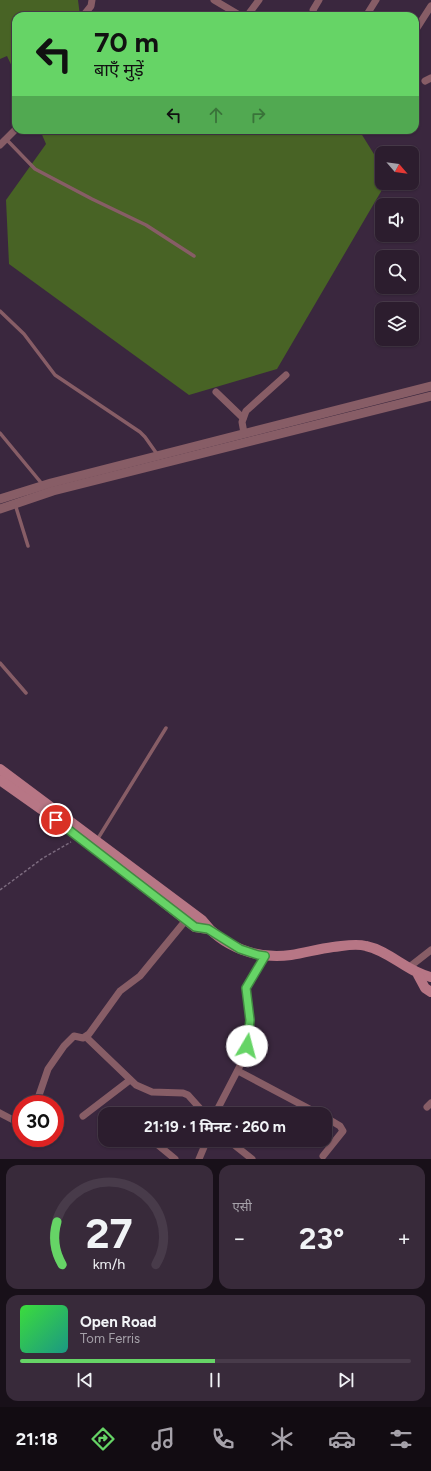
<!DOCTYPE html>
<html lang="hi">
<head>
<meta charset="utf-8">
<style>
	body { margin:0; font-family:Figtree,"Noto Sans Devanagari",sans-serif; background:#382a3a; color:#f1f3f6; height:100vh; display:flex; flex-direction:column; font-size:15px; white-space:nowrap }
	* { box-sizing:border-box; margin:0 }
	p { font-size:13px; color:#a6a2aa }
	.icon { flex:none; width:22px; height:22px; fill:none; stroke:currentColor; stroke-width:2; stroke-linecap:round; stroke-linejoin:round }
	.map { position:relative; height:1159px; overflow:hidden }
	.panel { display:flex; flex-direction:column; gap:6px; padding:6px; background:#181019; flex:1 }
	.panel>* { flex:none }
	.banner { position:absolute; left:12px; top:12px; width:407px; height:122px; border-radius:12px; box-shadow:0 1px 3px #0004,0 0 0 1px #483b4a; background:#66d466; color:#111; overflow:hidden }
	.needle { width:26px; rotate:118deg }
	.fabs { position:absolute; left:375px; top:146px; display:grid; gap:8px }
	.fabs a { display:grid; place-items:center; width:44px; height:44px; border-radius:8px; background:#2c1d2e; box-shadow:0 1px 3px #0004,0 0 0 1px #483b4a; font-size:20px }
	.speed { position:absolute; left:12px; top:1095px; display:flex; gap:8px; font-size:20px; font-weight:700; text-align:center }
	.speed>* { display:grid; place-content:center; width:52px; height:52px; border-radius:50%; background:#2c1d2e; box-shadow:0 1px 3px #0004,0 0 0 1px #483b4a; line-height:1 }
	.speed .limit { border:6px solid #d22; background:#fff; color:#111 }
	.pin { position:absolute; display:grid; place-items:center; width:34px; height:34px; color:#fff; margin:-17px; border:2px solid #fff; border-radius:50%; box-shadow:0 1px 4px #0007 }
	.me { position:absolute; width:44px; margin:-22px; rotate:8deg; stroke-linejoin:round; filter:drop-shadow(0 0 3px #0008) }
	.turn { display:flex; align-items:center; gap:14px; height:84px; padding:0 16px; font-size:18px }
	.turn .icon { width:52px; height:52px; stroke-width:2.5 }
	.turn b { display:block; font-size:28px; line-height:34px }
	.lanes { display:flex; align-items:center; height:38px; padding:0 16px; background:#0003; justify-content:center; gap:20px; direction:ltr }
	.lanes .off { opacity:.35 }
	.big { font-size:30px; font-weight:700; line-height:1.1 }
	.panel .tile { flex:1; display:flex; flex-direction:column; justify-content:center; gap:6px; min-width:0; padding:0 14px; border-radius:12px; background:#382a3a }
	.panel .dial { align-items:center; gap:0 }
	.dial svg { height:104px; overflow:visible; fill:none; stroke:#483b4a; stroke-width:7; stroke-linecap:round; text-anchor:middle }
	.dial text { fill:#f1f3f6; stroke:none }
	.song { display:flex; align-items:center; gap:12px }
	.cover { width:48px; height:48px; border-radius:6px; background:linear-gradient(135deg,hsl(120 70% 55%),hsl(170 70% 35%)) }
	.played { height:4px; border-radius:2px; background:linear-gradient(90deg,#66d466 50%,#483b4a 50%) }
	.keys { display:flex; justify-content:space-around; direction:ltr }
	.heat { display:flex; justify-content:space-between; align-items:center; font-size:22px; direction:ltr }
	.panel .tiles { flex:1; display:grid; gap:6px; grid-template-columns:1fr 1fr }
	.tile:last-child { grid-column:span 2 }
	.trip { position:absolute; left:98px; top:1107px; width:234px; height:40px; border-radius:12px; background:#2c1d2e; box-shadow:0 1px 3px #0004,0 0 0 1px #483b4a; font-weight:700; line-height:40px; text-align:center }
	.tab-bar { display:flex; height:64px; justify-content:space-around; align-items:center; background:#120c12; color:#a6a2aa }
	.tab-bar .icon { width:28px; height:28px }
	.tab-bar .selected { color:#66d466 }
	.tab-bar b { font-size:18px; color:#f1f3f6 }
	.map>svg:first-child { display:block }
	.green { fill:#486325 }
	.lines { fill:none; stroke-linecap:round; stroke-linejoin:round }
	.path { stroke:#7b6a7e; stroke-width:1.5; stroke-dasharray:3 2; stroke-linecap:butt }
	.service { stroke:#875d66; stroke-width:3.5 }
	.minor { stroke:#875d66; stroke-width:7 }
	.tertiary { stroke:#875d66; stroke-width:9 }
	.secondary { stroke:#b77685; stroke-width:10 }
	.route-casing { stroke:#428a42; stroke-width:10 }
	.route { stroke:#66d466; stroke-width:7 }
</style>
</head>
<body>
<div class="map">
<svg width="431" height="1159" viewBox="0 0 431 1159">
	<rect width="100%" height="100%" fill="#3a273e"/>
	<g class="green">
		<polygon points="0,0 78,0 80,16 16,16 16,75 7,56 0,59"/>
		<polygon points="40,130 359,130 382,167 382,183 386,183 277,369 189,395 9,264 6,200 46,144"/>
	</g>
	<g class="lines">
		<polyline class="path" points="0,890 43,858 71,842"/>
		<g class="service">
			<polyline points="6,139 35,169 92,199 146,225 194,256"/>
			<polyline points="0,311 24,334 55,375 140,432 145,437 157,454"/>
			<polyline points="0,433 43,485"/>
			<polyline points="15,504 28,546"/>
			<polyline points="0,663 26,693"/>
			<polyline points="97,840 166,728"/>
		</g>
		<g class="minor">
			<polyline points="214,0 241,16"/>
			<polyline points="83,16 91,6 92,0"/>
			<polyline points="247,16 259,0"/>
			<polyline points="315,16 313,10 319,0"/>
			<polyline points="366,16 376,0"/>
			<polyline points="415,31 431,6"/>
			<polyline points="425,81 431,78"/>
			<polyline points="0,145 16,129"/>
			<polyline points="216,392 243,418"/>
			<polyline points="244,433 242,422 246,411 286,375"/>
			<polyline points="408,968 431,950"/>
			<polyline points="86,1037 136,1085 152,1092 183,1093 188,1095 205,1114"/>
			<polyline points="238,1071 319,1114"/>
			<polyline points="36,1104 48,1069 64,1046 74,1036 83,1038 89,1034 120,991 140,976 186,920"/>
			<polyline points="427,1107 431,1103"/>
			<polyline points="0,1113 17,1122 21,1121"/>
			<polyline points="215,1114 244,1058 250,1020 246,988 265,956"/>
			<polyline points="298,1114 302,1106"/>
			<polyline points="83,1116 130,1080"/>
			<polyline points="152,1140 175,1159"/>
			<polyline points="228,1140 252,1159"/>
			<polyline points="282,1142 283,1140"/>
			<polyline points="323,1156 343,1131 340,1126 325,1117"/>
			<polyline points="199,1159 207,1140"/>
		</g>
		<g class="tertiary">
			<polyline points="0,499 51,483 431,386"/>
			<polyline points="0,509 53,491 431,396"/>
		</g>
		<g class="secondary">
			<path d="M0,769L202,920C222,947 258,960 291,955C305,953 318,949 333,947C344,946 355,943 366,946C390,951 407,972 431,977"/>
			<polyline points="0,780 79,836 195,927 208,929"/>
			<polyline points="418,975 425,988 431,992"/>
		</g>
	</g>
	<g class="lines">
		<defs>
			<polyline id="route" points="56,820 195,927 208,929 240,949 258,955 265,956 246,988 250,1020 247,1046"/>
		</defs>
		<use href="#route" class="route-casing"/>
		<use href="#route" class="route"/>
	</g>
</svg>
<div class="fabs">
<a><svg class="needle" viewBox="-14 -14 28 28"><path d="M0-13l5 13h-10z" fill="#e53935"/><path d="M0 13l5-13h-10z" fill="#a6a2aa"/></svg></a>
<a><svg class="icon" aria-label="sound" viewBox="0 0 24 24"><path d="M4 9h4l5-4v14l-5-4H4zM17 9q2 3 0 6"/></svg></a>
<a><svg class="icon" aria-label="search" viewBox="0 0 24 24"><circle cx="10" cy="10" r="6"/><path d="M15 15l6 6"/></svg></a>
<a><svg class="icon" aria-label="layers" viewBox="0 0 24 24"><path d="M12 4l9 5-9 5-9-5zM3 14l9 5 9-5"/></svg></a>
</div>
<div class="speed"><div class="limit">30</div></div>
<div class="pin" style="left:56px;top:820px;background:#d93025"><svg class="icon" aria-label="arrive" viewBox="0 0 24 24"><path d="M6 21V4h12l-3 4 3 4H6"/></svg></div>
<svg class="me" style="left:247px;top:1046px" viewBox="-20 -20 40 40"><circle r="19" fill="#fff"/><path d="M0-13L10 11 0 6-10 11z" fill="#66d466"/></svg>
<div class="trip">21:19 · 1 मिनट · 260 m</div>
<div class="banner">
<div class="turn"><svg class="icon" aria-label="left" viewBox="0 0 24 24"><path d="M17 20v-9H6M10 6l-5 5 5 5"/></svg><div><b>70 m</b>बाएँ मुड़ें</div></div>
<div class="lanes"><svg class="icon" aria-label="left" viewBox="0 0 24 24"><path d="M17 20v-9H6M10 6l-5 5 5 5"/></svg><svg class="icon off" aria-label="ahead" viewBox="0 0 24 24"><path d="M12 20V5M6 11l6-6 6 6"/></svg><svg class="icon off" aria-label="right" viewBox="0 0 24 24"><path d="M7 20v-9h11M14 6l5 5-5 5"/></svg></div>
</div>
</div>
<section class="panel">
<div class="tiles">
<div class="tile dial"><svg viewBox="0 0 100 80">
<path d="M14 69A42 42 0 1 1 86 69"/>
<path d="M14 69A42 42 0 0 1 10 36" stroke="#66d466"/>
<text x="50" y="56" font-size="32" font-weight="700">27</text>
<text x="50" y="72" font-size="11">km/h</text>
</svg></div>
<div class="tile"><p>एसी</p>
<div class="heat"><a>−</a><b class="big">23°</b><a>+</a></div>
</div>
<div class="tile">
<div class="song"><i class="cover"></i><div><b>Open Road</b><p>Tom Ferris</p></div></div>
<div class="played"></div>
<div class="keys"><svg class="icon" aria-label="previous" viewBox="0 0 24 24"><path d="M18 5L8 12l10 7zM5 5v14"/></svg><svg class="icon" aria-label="pause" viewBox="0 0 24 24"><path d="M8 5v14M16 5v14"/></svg><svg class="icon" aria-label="next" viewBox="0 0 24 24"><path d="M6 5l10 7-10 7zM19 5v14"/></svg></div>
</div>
</div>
</section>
<nav class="tab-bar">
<b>21:18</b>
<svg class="icon selected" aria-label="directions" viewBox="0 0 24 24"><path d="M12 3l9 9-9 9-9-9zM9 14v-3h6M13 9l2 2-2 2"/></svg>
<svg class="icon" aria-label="music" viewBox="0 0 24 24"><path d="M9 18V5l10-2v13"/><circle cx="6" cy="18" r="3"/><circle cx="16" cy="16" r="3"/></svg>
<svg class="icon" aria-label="phone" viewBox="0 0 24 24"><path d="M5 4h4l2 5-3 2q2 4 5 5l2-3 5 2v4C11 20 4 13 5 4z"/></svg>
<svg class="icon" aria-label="climate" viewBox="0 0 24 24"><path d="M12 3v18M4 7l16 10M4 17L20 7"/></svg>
<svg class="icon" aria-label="car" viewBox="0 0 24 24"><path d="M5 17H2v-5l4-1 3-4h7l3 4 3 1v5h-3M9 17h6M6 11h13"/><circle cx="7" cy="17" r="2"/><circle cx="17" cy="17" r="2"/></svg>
<svg class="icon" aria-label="filters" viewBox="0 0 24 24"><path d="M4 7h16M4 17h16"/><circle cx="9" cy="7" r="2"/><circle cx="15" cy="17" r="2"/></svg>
</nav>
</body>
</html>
